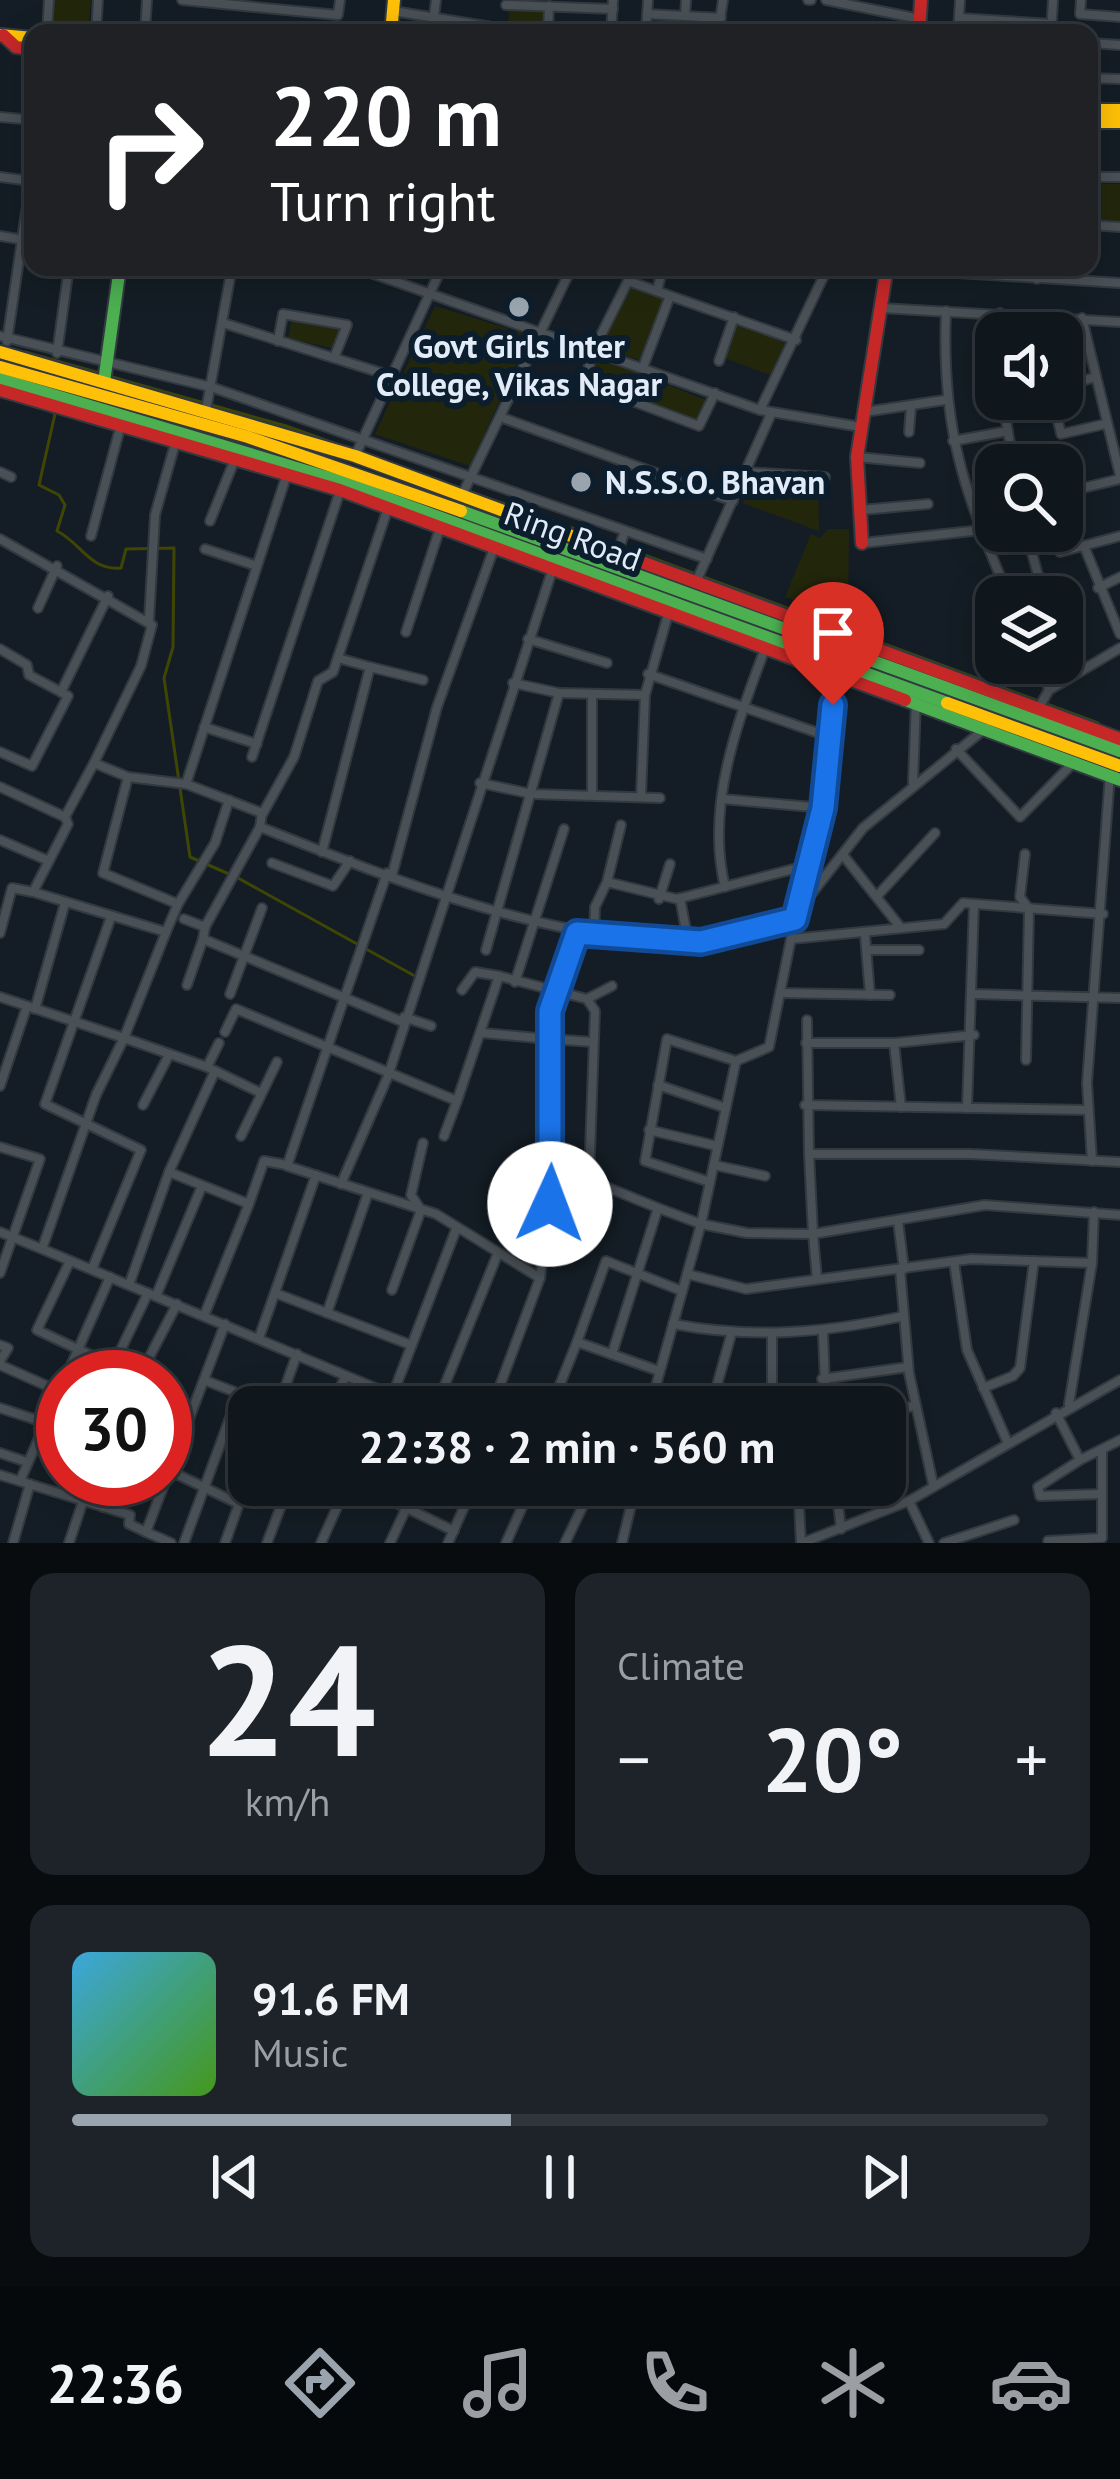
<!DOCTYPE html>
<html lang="en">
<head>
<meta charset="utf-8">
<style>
	body { margin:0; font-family:"PT Sans",sans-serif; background:#1d2329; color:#f1f3f6; height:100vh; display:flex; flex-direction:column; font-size:45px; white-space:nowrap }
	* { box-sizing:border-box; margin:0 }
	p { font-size:39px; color:#9b9fa3 }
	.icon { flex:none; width:66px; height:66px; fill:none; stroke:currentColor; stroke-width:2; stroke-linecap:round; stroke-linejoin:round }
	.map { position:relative; height:1543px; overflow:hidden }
	.details { display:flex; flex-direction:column; gap:30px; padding:30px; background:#080c0f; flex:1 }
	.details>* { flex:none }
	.hud { position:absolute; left:24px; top:24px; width:1074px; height:252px; border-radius:24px; box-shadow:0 6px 30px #0003,0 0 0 3px #2f353b; background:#202124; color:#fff; overflow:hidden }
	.buttons { position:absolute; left:975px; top:312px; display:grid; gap:24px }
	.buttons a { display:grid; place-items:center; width:108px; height:108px; border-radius:24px; background:#0f161c; box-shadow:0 6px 30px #0003,0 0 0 3px #2f353b; font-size:60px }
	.speed { position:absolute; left:36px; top:1350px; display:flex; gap:24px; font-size:60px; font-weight:700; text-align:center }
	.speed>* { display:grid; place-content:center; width:156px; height:156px; border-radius:50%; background:#0f161c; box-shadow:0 6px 30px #0003,0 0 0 3px #2f353b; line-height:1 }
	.speed .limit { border:18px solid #d22; background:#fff; color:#111 }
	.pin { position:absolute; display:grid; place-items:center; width:102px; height:102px; color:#fff; margin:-123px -51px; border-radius:50% 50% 50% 0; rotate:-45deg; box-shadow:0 0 12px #0007 }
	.pin .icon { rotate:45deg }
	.me { position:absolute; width:132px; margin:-66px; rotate:2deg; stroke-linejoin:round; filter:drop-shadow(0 0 9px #0008) }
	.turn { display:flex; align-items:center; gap:42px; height:252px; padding:0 48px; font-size:54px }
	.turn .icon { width:156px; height:156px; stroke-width:2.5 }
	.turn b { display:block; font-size:84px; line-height:102px }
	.big { font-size:90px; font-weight:700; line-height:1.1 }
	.details .tile { flex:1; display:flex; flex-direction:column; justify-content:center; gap:18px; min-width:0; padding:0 42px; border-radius:24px; background:#1d2329 }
	.details .dial { align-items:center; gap:0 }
	.dial b { font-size:156px; line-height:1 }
	.song { display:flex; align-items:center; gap:36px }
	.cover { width:144px; height:144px; border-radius:18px; background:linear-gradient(135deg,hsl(200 70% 55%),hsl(100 70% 35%)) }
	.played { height:12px; border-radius:6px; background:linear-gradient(90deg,#99a4ae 45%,#2f353b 45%) }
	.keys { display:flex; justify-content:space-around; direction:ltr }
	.heat { display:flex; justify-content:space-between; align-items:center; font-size:66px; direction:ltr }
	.details .tiles { flex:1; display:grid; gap:30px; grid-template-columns:1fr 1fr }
	.tile:last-child { grid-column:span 2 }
	.trip { position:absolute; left:228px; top:1386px; width:678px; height:120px; border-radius:24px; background:#0f161c; box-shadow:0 6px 30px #0003,0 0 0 3px #2f353b; font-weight:700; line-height:120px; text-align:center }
	.menu { display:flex; height:192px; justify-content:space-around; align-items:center; background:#06090b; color:#9b9fa3 }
	.menu .icon { width:84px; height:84px }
	.menu .current { color:#99a4ae }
	.menu b { font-size:54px; color:#f1f3f6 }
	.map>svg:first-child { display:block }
	.green { fill:#22270c }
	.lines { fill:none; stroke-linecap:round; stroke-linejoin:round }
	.stream { stroke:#3f4604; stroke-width:3 }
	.street-casing { stroke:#323940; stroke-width:12 }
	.fast-casing { stroke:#323940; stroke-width:16 }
	.slow-casing { stroke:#323940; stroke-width:16 }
	.jam-casing { stroke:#323940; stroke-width:16 }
	.street { stroke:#495056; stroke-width:8 }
	.fast { stroke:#4caf50; stroke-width:12 }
	.slow { stroke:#ffc107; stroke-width:12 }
	.jam { stroke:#c62828; stroke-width:12 }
	.route-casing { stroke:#114b97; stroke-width:30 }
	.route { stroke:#1a73e8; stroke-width:21 }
	.poi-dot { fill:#99a4ae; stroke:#0c1d2d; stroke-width:4.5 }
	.labels { text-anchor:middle; stroke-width:12; stroke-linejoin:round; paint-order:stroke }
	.poi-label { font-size:33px; font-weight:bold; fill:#e1ecf8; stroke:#0c1d2d }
	.street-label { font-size:33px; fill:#e1ecf8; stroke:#0c1d2d }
</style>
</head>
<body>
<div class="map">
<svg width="1120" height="1543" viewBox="0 0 1120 1543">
	<rect width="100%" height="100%" fill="#141d25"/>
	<g class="green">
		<polygon points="54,0 91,0 88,33 52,33"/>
		<polygon points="509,8 545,10 544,33 508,33"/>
		<polygon points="1089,184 1120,184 1120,221 1089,220"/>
		<polygon points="633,286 665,299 639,360 598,347"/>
		<polygon points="435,306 529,335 470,466 375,434"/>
		<polygon points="292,319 343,327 335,349 288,338"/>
		<polygon points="736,322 789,345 773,376 725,358"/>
		<polygon points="598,357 708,401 699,421 589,382"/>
		<polygon points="748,479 818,480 819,531 743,503"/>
		<polygon points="828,529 849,529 848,618 785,597 811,534 820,538"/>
	</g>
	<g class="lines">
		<g class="stream">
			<polyline points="25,352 103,374"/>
			<polyline points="112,377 286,426 583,532"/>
			<path d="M50,410L55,414L39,485L59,495L65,505L57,531C81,543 90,571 121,568L126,549L174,548L173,647L164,678L190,857L229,874"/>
			<polyline points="623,547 1098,723"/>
			<polyline points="238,878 413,975"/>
		</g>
		<defs>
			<g id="street">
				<polyline points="182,0 338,15 340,0"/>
				<polyline points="808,0 811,0"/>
				<polyline points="826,0 920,19"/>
				<polyline points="1081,0 1080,14 1120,17"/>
				<polyline points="506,5 613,9"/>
				<polyline points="393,11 504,29"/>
				<polyline points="647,14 721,18"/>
				<polyline points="685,16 686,0"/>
				<polyline points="959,18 1052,24"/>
				<polyline points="774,32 778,33"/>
				<polyline points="47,33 49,0"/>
				<polyline points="96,33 98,0"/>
				<polyline points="145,33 147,0"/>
				<polyline points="432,33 436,0"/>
				<polyline points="548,33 549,6"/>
				<polyline points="611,33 613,0"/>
				<polyline points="646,33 648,0"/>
				<polyline points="718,33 723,0"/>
				<polyline points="958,33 960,0"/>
				<polyline points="1051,33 1053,0"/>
				<polyline points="1089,43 1120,45"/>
				<polyline points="1089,78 1120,79"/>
				<polyline points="0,117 33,120"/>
				<polyline points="0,177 31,181"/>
				<polyline points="1089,177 1120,177"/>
				<polyline points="1089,225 1120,227"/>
				<polyline points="0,236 24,240"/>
				<polyline points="141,267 189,271"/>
				<polyline points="354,267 760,410 861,427"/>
				<polyline points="861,267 1120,283"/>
				<polyline points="723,271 723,267"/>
				<polyline points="1037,279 1038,267"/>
				<polyline points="657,291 663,267"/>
				<polyline points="881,308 1120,322"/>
				<path d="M946,311C941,428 964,492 1009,597"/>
				<polyline points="1043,315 1044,333"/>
				<polyline points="1082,318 1120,475"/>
				<polyline points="223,323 391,376"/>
				<polyline points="999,333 1000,313"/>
				<polyline points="0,336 211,387 707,559"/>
				<polyline points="7,341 33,165"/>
				<polyline points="278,341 283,314 347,325 334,358"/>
				<polyline points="57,353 69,267"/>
				<polyline points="719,361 734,317"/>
				<polyline points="643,367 670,296"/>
				<polyline points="1062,386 1096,377"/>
				<polyline points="715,393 699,426 584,383 594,349 628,281 796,340"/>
				<polyline points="1002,399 1014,465"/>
				<polyline points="1053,399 1061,434 1105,424"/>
				<polyline points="206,410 232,267"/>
				<polyline points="760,410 828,267"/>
				<polyline points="864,412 945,400"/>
				<polyline points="503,418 733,501"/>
				<polyline points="909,432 911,407"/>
				<polyline points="953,441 1008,431"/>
				<polyline points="355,456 442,267"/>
				<polyline points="857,457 920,463"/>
				<polyline points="0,472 11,477"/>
				<polyline points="746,472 825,477"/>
				<polyline points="1062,493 1120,479"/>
				<polyline points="462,495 572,267"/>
				<polyline points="861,510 928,504"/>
				<polyline points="210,521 235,459"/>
				<polyline points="1026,531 1044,597"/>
				<polyline points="91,536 122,421"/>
				<path d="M0,539L152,625L141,666L94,763L128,777L186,784L262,813L260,827C394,880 551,943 696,942C728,942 764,926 795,919L823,808L837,673"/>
				<polyline points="863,543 981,530"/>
				<polyline points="1084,546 1120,634"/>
				<polyline points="205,549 254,565"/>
				<polyline points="1060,552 1120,536"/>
				<polyline points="617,554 625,531"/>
				<polyline points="696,582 771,414"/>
				<polyline points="1098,588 1120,577"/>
				<polyline points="38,608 57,566"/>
				<polyline points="149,620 155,515 177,437"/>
				<polyline points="406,632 441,525"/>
				<polyline points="528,639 607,663"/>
				<polyline points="0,649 27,665 29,675 61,692 108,596"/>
				<polyline points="338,658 370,667"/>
				<polyline points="1038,663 1049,689"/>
				<polyline points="648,674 830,737"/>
				<polyline points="513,683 559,693 645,695"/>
				<polyline points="1038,709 1049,690 1120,648"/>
				<polyline points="204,727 257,744"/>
				<polyline points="956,749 1020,817 1075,761"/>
				<polyline points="0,752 32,766 68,696 61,692"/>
				<polyline points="252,757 342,485"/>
				<polyline points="128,777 103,873 178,904 166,932"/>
				<polyline points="913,782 916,701"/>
				<polyline points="480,783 532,794 660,798"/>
				<polyline points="186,784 287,474"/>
				<polyline points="0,787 65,817 94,763"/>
				<polyline points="592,795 592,695"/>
				<polyline points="641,796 645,695 669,611"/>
				<polyline points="723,799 823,808"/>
				<polyline points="263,813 294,757 318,681 333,672 388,508"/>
				<polyline points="0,840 49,861 68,824 65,817"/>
				<polyline points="322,852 370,667 423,680"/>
				<polyline points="1025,854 1020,897 1029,909 1026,1060"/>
				<polyline points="843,855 901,928"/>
				<polyline points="49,861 33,892 166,932 124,1038 207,1067 261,1093"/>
				<polyline points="272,863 333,886 350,861"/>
				<polyline points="387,873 287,1166 436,1214 540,1278 492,1407"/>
				<polyline points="392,875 437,707 494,548"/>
				<polyline points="607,882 621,825"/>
				<path d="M725,887C705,806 738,721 766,646"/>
				<polyline points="879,894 935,833"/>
				<polyline points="680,898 688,941"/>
				<polyline points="659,899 670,864"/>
				<polyline points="178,904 215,843 229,800"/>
				<polyline points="801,907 863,828 987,727"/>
				<polyline points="184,919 205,927 203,939 403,1022"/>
				<polyline points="205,927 260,827"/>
				<polyline points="0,933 12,888 33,892"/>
				<polyline points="577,933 549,1011 549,1039 593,1042"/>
				<polyline points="594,935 595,907 607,882 677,899 809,865"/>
				<polyline points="865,935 870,995"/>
				<polyline points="791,939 944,924 963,903 1103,914"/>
				<polyline points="486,950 559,693"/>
				<polyline points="870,950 919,950"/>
				<polyline points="499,976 587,999 612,986"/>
				<polyline points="515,982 564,829"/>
				<polyline points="187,985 203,939"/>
				<polyline points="780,993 890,995"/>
				<polyline points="230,994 262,908"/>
				<polyline points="974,994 1120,998"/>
				<polyline points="0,997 124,1038 96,1095 42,1249 421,1407"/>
				<polyline points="35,1009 65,903"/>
				<polyline points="404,1017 431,1026"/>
				<polyline points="807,1020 809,1154"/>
				<polyline points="225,1032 236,1009 457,1101 499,976 475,972 462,990"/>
				<polyline points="483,1033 549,1039 554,1175 540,1278"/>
				<polyline points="806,1043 894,1043 974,1035"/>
				<polyline points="894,1043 901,1107"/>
				<polyline points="207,1067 219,1043"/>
				<polyline points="658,1085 726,1108"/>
				<polyline points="0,1086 27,1006"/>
				<polyline points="143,1105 169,1055"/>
				<polyline points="805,1105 1088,1110"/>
				<polyline points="967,1108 974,904"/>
				<polyline points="649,1130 717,1146"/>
				<polyline points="241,1136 277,1062"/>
				<polyline points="444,1136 457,1101"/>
				<polyline points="0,1147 40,1159 0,1273"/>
				<polyline points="1092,1161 1087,1083 1110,774"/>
				<polyline points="714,1165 765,1176"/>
				<polyline points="169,1172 215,1071"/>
				<polyline points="589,1180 658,1208"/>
				<polyline points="710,1182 645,1161 667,1039 736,1061"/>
				<polyline points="341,1184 388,1076 553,568"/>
				<polyline points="249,1204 264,1161 287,1165"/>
				<polyline points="502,1208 512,1173 589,1180 595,1011 587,999"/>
				<polyline points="898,1221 904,1269"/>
				<polyline points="0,1232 42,1249"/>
				<polyline points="70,1261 37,1330 131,1374 140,1375 177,1304"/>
				<polyline points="954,1262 967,1350 1007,1441"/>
				<polyline points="92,1269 141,1150 45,1104 111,917"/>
				<polyline points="900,1269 909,1373 933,1484"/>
				<polyline points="687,1274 746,1289 971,1259 1092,1263"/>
				<polyline points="817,1279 813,1234 985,1205 1120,1215"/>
				<polyline points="129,1285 169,1172 249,1204 204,1316"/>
				<polyline points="392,1290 421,1210 411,1195 423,1143"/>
				<polyline points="275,1293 411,1345"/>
				<polyline points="156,1296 202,1186"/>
				<polyline points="327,1313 368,1193"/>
				<path d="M673,1324C753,1339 824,1333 904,1316"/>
				<polyline points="823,1333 826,1407"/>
				<polyline points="772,1334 772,1407"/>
				<polyline points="259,1338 316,1175"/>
				<polyline points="577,1342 606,1261 682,1291"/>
				<polyline points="0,1345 8,1348 0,1361"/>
				<polyline points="612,1354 658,1208 701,1224 747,1233 813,1234 809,1154 970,1154 1120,1162"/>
				<polyline points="0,1365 63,1393"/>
				<polyline points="113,1366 148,1293"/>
				<polyline points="822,1379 908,1367"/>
				<polyline points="204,1380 274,1407"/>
				<polyline points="983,1388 1013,1376 1020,1368 1034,1261"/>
				<polyline points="1069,1404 1092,1263 1094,1212"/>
				<polyline points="278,1407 297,1354"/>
				<polyline points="330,1407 346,1376"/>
				<polyline points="388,1407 457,1227"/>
				<polyline points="436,1407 498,1253"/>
				<polyline points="551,1407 577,1342 659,1371"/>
				<polyline points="608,1407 612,1397"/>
				<polyline points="650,1407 701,1224 736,1061 769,1047 795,919"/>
				<polyline points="711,1407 731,1335"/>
				<polyline points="0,1408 43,1422"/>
				<polyline points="885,1411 915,1406"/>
				<polyline points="1056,1413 1080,1460 1120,1440"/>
				<polyline points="0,1453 27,1462"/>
				<polyline points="1080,1460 1038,1487 1040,1496 1102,1494"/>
				<polyline points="170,1471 239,1504"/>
				<polyline points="0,1475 130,1515 129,1524 146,1532"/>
				<polyline points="20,1481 110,1277"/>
				<polyline points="359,1485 454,1531"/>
				<polyline points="613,1485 634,1493"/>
				<polyline points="798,1485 801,1543"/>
				<polyline points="836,1485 841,1529"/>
				<polyline points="909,1501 929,1543"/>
				<polyline points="103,1507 116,1479"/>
				<polyline points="1048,1541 1102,1538 1102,1450"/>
				<polyline points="13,1543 30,1484"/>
				<polyline points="69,1543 83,1501"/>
				<polyline points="171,1543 146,1532 225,1324"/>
				<polyline points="184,1543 239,1393"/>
				<polyline points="225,1543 249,1476"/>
				<polyline points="267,1543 289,1485"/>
				<polyline points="321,1543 347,1485"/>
				<polyline points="390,1543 417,1485"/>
				<polyline points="448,1543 474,1485"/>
				<polyline points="506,1543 532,1485"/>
				<polyline points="565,1543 593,1485"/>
				<polyline points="622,1543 636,1485"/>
				<polyline points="802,1543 909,1501 1120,1380"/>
				<polyline points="944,1543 1014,1520"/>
			</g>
			<g id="fast">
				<polyline points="0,379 343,482 947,703"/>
				<polyline points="104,382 120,267"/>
				<polyline points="461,511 1120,751"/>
				<polyline points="905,700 1120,780"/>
			</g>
			<g id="slow">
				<polyline points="391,33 394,0"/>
				<polyline points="0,35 33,38"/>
				<polyline points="1089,110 1120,110"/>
				<polyline points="1089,122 1120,122"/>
				<polyline points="0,352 355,456 593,544"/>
				<polyline points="0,367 248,437 461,511"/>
				<polyline points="947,703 1120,766"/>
			</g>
			<g id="jam">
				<polyline points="919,33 921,0"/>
				<polyline points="3,35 16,47 33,49"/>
				<polyline points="0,390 340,490 905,700"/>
				<polyline points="862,543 857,457 887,267"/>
				<polyline points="593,544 1120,739"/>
			</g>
		</defs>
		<use href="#street" class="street-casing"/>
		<use href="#fast" class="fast-casing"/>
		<use href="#slow" class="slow-casing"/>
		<use href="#jam" class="jam-casing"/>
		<use href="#street" class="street"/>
		<use href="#fast" class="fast"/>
		<use href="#slow" class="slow"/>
		<use href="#jam" class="jam"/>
	</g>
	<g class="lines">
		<defs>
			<polyline id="route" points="550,1204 550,1011 577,933 701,942 795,919 823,808 833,705"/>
		</defs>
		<use href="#route" class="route-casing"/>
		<use href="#route" class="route"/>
	</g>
	<g class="poi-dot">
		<circle cx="519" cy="307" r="12"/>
		<circle cx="581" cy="482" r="12"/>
	</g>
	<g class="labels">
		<g class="poi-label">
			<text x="519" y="358">Govt Girls Inter<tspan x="519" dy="38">College, Vikas Nagar</tspan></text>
			<text x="605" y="494" text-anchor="start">N.S.S.O. Bhavan</text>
		</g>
		<g class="street-label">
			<text transform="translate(573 536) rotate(20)" y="12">Ring Road</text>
		</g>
	</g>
</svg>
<div class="buttons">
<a><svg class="icon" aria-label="sound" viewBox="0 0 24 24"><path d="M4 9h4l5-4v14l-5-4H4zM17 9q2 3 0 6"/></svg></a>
<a><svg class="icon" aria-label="search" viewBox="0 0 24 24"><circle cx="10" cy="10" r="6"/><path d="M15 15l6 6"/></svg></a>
<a><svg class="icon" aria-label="layers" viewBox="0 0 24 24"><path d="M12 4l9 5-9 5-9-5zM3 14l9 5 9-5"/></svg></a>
</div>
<div class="speed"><div class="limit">30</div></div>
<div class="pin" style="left:833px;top:705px;background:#d93025"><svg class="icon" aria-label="arrive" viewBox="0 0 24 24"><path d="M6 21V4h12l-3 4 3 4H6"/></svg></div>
<svg class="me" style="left:550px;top:1204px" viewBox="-20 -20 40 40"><circle r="19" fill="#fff"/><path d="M0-13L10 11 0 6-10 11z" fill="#1a73e8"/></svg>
<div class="trip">22:38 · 2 min · 560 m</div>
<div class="hud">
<div class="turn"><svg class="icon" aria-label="right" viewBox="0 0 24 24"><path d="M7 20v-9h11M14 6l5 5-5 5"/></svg><div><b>220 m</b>Turn right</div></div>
</div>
</div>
<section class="details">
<div class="tiles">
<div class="tile dial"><b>24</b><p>km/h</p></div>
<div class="tile"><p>Climate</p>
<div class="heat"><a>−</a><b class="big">20°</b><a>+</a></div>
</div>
<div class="tile">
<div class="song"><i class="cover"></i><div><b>91.6 FM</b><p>Music</p></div></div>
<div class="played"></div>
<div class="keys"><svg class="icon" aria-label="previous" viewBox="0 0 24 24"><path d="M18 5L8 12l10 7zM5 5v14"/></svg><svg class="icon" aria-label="pause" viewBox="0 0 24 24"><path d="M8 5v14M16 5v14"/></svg><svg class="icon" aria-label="next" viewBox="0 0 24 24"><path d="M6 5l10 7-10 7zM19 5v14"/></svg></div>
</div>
</div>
</section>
<nav class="menu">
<b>22:36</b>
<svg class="icon current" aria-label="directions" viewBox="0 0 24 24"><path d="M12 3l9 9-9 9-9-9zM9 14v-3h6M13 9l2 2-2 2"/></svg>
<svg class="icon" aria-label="music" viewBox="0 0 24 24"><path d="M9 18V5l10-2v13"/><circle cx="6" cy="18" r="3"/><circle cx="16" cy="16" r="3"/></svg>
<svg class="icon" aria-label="phone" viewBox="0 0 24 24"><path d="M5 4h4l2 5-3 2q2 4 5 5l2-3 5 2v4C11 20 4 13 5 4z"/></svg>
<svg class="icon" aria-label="climate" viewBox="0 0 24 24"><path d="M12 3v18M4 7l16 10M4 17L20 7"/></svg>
<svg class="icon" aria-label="car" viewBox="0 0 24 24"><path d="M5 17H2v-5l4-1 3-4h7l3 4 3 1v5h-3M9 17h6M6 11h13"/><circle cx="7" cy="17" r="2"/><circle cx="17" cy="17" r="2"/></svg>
</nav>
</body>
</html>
